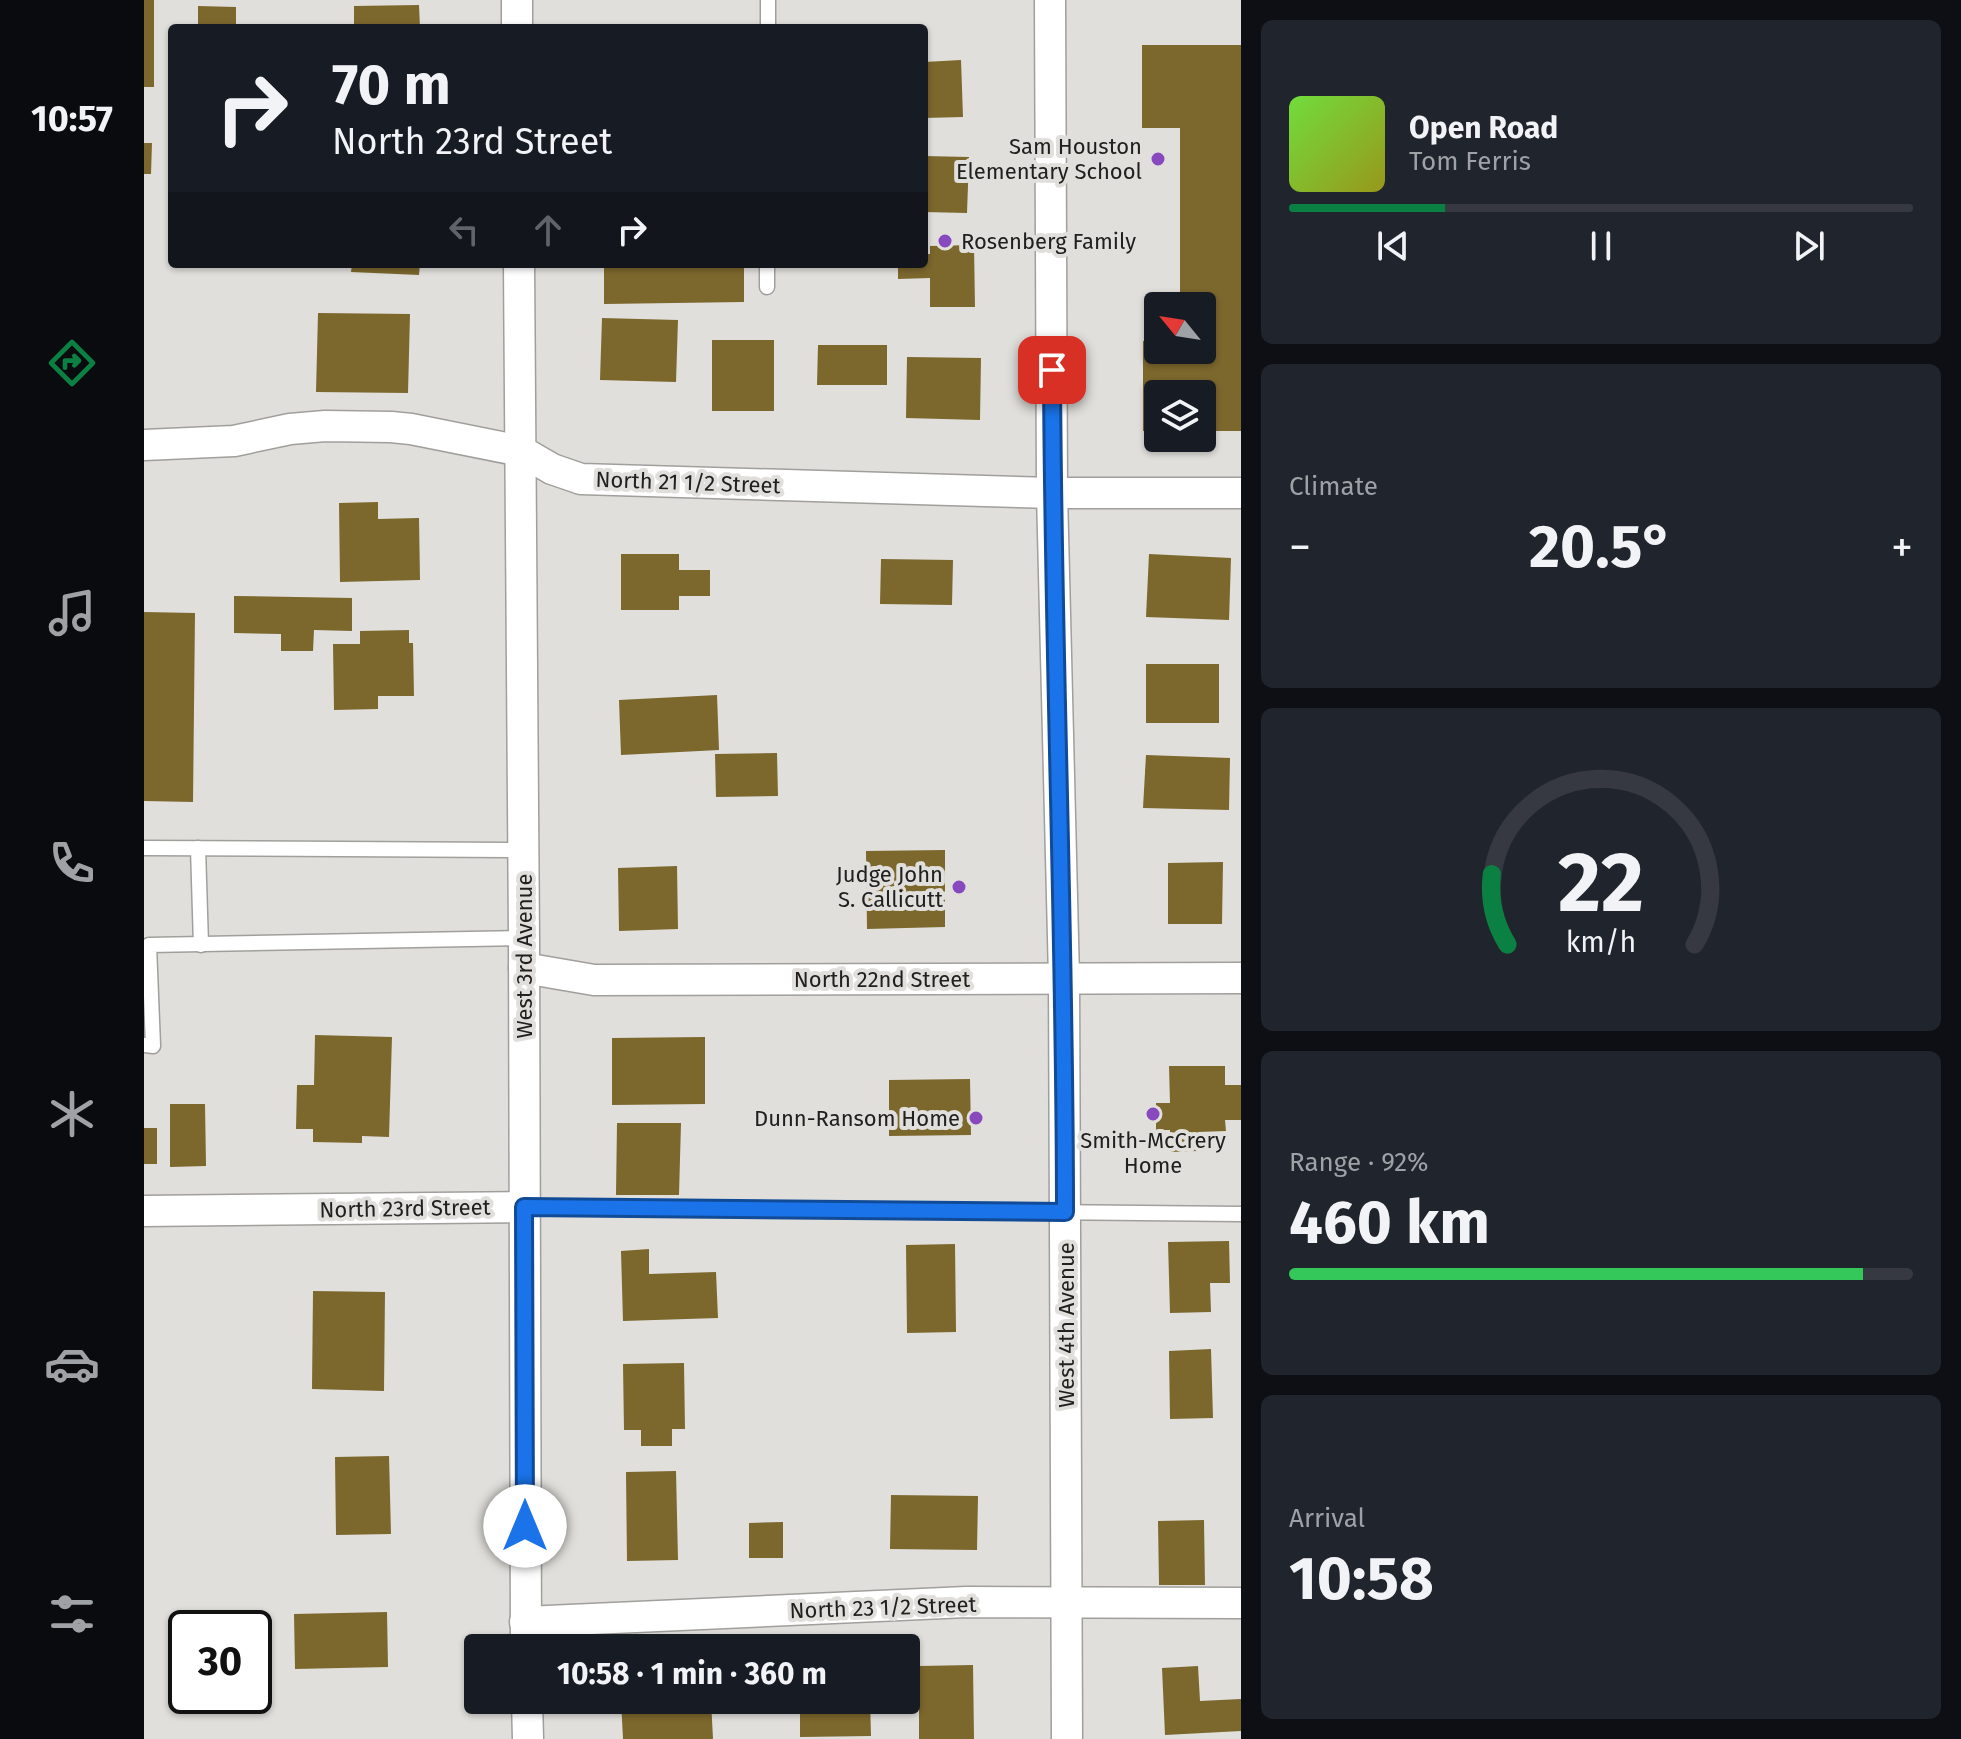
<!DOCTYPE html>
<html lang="en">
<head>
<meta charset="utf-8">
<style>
	body { margin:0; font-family:"Fira Sans",sans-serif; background:#20242c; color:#f1f3f6; height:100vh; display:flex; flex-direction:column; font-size:30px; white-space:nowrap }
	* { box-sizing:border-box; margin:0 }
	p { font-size:26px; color:#9ea1a6 }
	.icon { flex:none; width:44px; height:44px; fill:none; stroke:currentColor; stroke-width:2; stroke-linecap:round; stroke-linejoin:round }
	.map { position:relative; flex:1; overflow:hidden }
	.side { display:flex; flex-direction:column; gap:20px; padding:20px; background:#0d0f14; width:720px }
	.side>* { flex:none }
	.banner { position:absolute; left:24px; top:24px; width:760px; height:244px; border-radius:8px; box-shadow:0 2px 6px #0004; background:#171b24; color:#f1f3f6; overflow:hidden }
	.needle { width:52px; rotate:300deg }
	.tools { position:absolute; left:1000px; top:292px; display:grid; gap:16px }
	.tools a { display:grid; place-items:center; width:72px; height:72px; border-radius:8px; background:#171b24; box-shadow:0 2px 6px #0004; font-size:40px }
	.speed { position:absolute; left:24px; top:1610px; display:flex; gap:16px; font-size:40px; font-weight:700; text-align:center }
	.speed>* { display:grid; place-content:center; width:104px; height:104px; border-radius:50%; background:#171b24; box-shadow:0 2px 6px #0004; line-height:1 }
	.speed .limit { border:4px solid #111; border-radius:12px; background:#fff; color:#111 }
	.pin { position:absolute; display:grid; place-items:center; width:68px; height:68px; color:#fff; margin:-34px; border-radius:16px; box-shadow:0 4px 12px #0006 }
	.me { position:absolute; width:88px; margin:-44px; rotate:0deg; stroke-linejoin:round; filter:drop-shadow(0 0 6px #0008) }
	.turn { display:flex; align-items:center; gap:28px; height:168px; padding:0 32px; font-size:36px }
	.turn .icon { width:104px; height:104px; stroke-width:2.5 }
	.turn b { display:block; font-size:56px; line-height:68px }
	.lanes { display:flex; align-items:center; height:76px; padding:0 32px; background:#0003; justify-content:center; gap:40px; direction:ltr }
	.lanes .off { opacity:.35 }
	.big { font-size:60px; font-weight:700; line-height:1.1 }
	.side .widget { flex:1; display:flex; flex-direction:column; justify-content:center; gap:12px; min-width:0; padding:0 28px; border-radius:12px; background:#20242c }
	.side .dial { align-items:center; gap:0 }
	.dial svg { height:208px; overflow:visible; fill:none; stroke:#363941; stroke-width:7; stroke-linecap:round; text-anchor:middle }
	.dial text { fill:#f1f3f6; stroke:none }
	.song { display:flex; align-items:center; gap:24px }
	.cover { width:96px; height:96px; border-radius:12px; background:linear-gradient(135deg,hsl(100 70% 55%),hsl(60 70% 35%)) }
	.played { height:8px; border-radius:4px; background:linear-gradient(90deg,#0b8043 25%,#363941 25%) }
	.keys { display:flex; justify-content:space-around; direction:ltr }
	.heat { display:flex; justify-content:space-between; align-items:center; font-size:44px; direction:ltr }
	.charge { height:12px; border-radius:6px; background:linear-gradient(90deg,#34c759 92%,#363941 0) }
	.trip { position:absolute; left:320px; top:1634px; width:456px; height:80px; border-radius:8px; background:#171b24; box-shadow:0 2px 6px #0004; font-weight:700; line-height:80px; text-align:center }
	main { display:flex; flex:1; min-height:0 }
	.tab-bar { display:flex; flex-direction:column; width:144px; justify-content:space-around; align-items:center; background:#090b0e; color:#9ea1a6 }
	.tab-bar .icon { width:56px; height:56px }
	.tab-bar .current { color:#0b8043 }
	.tab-bar b { font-size:36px; color:#f1f3f6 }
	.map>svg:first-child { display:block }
	.building { fill:#7c672d }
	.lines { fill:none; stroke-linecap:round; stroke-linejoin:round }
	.service-casing { stroke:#a09f9c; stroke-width:17 }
	.minor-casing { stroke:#a09f9c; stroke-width:33 }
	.service { stroke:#fff; stroke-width:14 }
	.minor { stroke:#fff; stroke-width:30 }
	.route-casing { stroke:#114b97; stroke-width:20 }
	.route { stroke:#1a73e8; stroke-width:14 }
	.poi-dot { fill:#8849be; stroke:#e0dfdb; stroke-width:3 }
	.labels { text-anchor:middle; stroke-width:8; stroke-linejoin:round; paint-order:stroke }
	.poi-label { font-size:22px; fill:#20201f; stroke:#e0dfdb; text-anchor:end }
	.street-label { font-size:22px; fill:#20201f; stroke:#e0dfdb }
</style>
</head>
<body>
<main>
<nav class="tab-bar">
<b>10:57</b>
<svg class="icon current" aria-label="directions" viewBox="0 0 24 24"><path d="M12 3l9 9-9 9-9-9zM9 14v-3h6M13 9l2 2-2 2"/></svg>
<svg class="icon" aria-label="music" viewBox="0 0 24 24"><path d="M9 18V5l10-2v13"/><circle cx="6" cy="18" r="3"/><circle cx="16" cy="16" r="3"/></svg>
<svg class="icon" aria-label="phone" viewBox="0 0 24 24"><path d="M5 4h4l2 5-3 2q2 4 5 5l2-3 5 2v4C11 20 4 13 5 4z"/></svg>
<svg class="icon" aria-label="climate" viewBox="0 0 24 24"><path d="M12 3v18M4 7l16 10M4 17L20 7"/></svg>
<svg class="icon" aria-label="car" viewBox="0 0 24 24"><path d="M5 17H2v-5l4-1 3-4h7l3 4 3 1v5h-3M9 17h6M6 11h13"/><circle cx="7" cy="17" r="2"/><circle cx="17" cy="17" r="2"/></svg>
<svg class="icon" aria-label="filters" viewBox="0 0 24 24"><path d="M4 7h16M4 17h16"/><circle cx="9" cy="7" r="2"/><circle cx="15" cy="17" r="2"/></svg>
</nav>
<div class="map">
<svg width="1097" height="1739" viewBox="0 0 1097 1739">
	<rect width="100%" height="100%" fill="#e0dfdb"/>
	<g class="building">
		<rect x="0" y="0" width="10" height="87"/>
		<polygon points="275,5 276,28 210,28 210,6"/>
		<polygon points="54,6 92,7 92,28 54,28"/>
		<polygon points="998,45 1097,45 1097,431 1058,431 1058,394 1014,394 1014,431 999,431 999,341 1014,341 1014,350 1058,350 1058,306 1036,306 1036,128 998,128"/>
		<polygon points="817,60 819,117 780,118 780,62"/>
		<polygon points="0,143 8,143 7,174 0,174"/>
		<polygon points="780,156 825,157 823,213 780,212"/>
		<polygon points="830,245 831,307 786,307 786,278 754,279 754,264 780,264 780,254 786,254 786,246"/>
		<polygon points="208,264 276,264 275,275 207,272"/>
		<polygon points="460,264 600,264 600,302 460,304"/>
		<polygon points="174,313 266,314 264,393 172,392"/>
		<polygon points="458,318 534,320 532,382 456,380"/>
		<rect x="568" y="340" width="62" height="71"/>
		<polygon points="674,345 743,345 743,385 673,385"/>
		<polygon points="763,357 837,358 836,420 762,418"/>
		<polygon points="234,502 234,519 275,518 276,580 196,582 195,503"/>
		<polygon points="477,554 535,554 535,570 566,570 566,596 535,596 535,610 477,610"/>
		<polygon points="1005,554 1087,558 1085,620 1002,617"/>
		<polygon points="737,559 809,560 808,605 736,604"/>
		<polygon points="90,596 208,598 208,631 170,630 169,651 137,651 137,634 90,633"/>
		<polygon points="0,612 51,613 49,802 0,801"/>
		<polygon points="265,630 265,643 269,643 270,696 234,696 234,709 190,710 189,644 216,644 216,631"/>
		<rect x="1002" y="664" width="73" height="59"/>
		<polygon points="573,695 575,750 477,755 475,700"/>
		<polygon points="633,753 634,796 572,797 571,754"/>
		<polygon points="1002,755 1086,758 1085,810 999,808"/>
		<polygon points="801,850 801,927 723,929 722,851"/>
		<polygon points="1079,862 1078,924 1024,924 1024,863"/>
		<polygon points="533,866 534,929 475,931 474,868"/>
		<polygon points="171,1035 248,1037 245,1137 218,1136 218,1143 169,1142 169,1129 152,1129 153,1085 170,1085"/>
		<polygon points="561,1037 561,1104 468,1105 468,1038"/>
		<polygon points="1025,1066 1081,1066 1081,1085 1097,1085 1097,1120 1081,1120 1082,1131 1054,1132 1054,1151 1026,1152 1026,1130 1012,1130 1012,1103 1026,1103"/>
		<polygon points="826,1079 827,1135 745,1136 745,1080"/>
		<polygon points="26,1104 61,1104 62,1166 26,1167"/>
		<polygon points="473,1123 537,1123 535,1195 472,1195"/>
		<rect x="0" y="1128" width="13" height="36"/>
		<polygon points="1085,1241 1086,1283 1066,1283 1067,1312 1026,1313 1024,1242"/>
		<polygon points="811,1244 812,1332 763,1333 762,1245"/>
		<polygon points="505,1249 505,1274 572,1272 574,1318 479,1321 477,1251"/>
		<polygon points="169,1291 241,1292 240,1391 168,1389"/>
		<polygon points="1067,1349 1069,1418 1026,1419 1025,1351"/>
		<polygon points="540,1363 541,1429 528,1429 528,1446 497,1446 497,1430 480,1430 479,1364"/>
		<polygon points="245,1456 247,1534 192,1535 191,1457"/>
		<polygon points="532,1471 534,1560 483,1561 482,1472"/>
		<polygon points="747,1495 834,1496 833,1550 746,1549"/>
		<polygon points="1060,1520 1061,1585 1015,1585 1014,1521"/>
		<polygon points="639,1522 639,1558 605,1558 605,1523"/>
		<polygon points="243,1612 244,1667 151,1669 150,1614"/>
		<polygon points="829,1665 830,1739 775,1739 775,1666"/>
		<polygon points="1054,1666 1056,1701 1097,1699 1097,1731 1021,1735 1018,1668"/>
		<polygon points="477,1700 567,1700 569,1739 479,1739"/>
		<polygon points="656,1700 726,1700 727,1736 656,1737"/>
	</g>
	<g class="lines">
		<defs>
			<g id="service">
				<polyline points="624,28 624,0"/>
				<polyline points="623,287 623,264"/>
				<polyline points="0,848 379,850"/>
				<polyline points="54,848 57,945"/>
				<polyline points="0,1045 9,1046 5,945 380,938"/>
				<polyline points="380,1207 1097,1214"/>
			</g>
			<g id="minor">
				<polyline points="373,0 373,28"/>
				<polyline points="906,0 908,493 920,978 923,1739"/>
				<polyline points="375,264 380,938 382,1648"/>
				<polyline points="0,445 90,441 146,429 181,426 247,427 267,429 377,451 408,469 437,479 908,493 1097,493"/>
				<polyline points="380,968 450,980 1097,978"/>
				<polyline points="0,1211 380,1207"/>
				<polyline points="381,1622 822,1602 1097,1603"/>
				<polyline points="383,1700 384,1739"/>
			</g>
		</defs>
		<use href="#service" class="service-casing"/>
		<use href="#minor" class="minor-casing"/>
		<use href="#service" class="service"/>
		<use href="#minor" class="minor"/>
	</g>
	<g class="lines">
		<defs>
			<path id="route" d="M381,1526L380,1207L921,1212C921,931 909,651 908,370"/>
		</defs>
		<use href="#route" class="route-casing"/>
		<use href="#route" class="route"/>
	</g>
	<g class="poi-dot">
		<circle cx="1014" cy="159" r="8"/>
		<circle cx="801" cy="241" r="8"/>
		<circle cx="815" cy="887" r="8"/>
		<circle cx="1009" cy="1114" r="8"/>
		<circle cx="832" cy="1118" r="8"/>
	</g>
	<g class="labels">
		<g class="poi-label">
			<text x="998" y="154">Sam Houston<tspan x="998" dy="25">Elementary School</tspan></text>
			<text x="817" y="249" text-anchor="start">Rosenberg Family</text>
			<text x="799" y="882">Judge John<tspan x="799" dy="25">S. Callicutt</tspan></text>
			<text x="816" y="1126">Dunn-Ransom Home</text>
			<text x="1009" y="1148" text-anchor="middle">Smith-McCrery<tspan x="1009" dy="25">Home</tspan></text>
		</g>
		<g class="street-label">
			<text transform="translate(544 482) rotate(2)" y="8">North 21 1/2 Street</text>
			<text transform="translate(380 956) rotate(-90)" y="8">West 3rd Avenue</text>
			<text x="738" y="987">North 22nd Street</text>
			<text transform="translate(261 1208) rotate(-1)" y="8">North 23rd Street</text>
			<text transform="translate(922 1325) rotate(-90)" y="8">West 4th Avenue</text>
			<text transform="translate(739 1607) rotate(-2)" y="8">North 23 1/2 Street</text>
		</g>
	</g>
</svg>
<div class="tools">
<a><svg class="needle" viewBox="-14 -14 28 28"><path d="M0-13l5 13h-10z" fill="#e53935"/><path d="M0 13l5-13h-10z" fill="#9ea1a6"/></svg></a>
<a><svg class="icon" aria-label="layers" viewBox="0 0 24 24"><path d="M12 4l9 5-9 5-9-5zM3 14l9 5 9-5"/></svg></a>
</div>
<div class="speed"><div class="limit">30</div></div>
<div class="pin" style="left:908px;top:370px;background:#d93025"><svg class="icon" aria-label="arrive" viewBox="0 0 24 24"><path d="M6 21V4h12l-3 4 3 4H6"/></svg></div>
<svg class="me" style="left:381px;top:1526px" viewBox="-20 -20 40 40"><circle r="19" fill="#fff"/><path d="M0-13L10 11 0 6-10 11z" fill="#1a73e8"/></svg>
<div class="trip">10:58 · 1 min · 360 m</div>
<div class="banner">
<div class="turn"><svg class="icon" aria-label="right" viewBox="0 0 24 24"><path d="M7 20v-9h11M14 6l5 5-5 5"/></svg><div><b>70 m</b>North 23rd Street</div></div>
<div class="lanes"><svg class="icon off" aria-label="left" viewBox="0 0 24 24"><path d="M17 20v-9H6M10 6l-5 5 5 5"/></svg><svg class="icon off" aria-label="ahead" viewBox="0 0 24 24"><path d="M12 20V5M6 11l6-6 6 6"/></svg><svg class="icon" aria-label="right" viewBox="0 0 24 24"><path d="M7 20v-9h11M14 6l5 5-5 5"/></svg></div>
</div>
</div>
<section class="side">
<div class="widget">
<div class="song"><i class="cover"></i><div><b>Open Road</b><p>Tom Ferris</p></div></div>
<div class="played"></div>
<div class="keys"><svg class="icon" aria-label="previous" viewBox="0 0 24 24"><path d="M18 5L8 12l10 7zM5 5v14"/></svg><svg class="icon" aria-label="pause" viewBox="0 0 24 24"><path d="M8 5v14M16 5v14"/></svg><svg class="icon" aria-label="next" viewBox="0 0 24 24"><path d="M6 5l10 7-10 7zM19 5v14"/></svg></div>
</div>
<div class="widget"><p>Climate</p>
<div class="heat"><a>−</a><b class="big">20.5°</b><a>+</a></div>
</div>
<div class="widget dial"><svg viewBox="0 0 100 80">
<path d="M14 69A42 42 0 1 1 86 69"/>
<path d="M14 69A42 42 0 0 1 8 42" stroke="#0b8043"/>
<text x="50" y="56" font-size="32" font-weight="700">22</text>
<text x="50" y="72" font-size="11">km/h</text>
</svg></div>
<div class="widget"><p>Range · 92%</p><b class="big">460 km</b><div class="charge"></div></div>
<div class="widget"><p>Arrival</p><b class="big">10:58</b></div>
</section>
</main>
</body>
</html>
